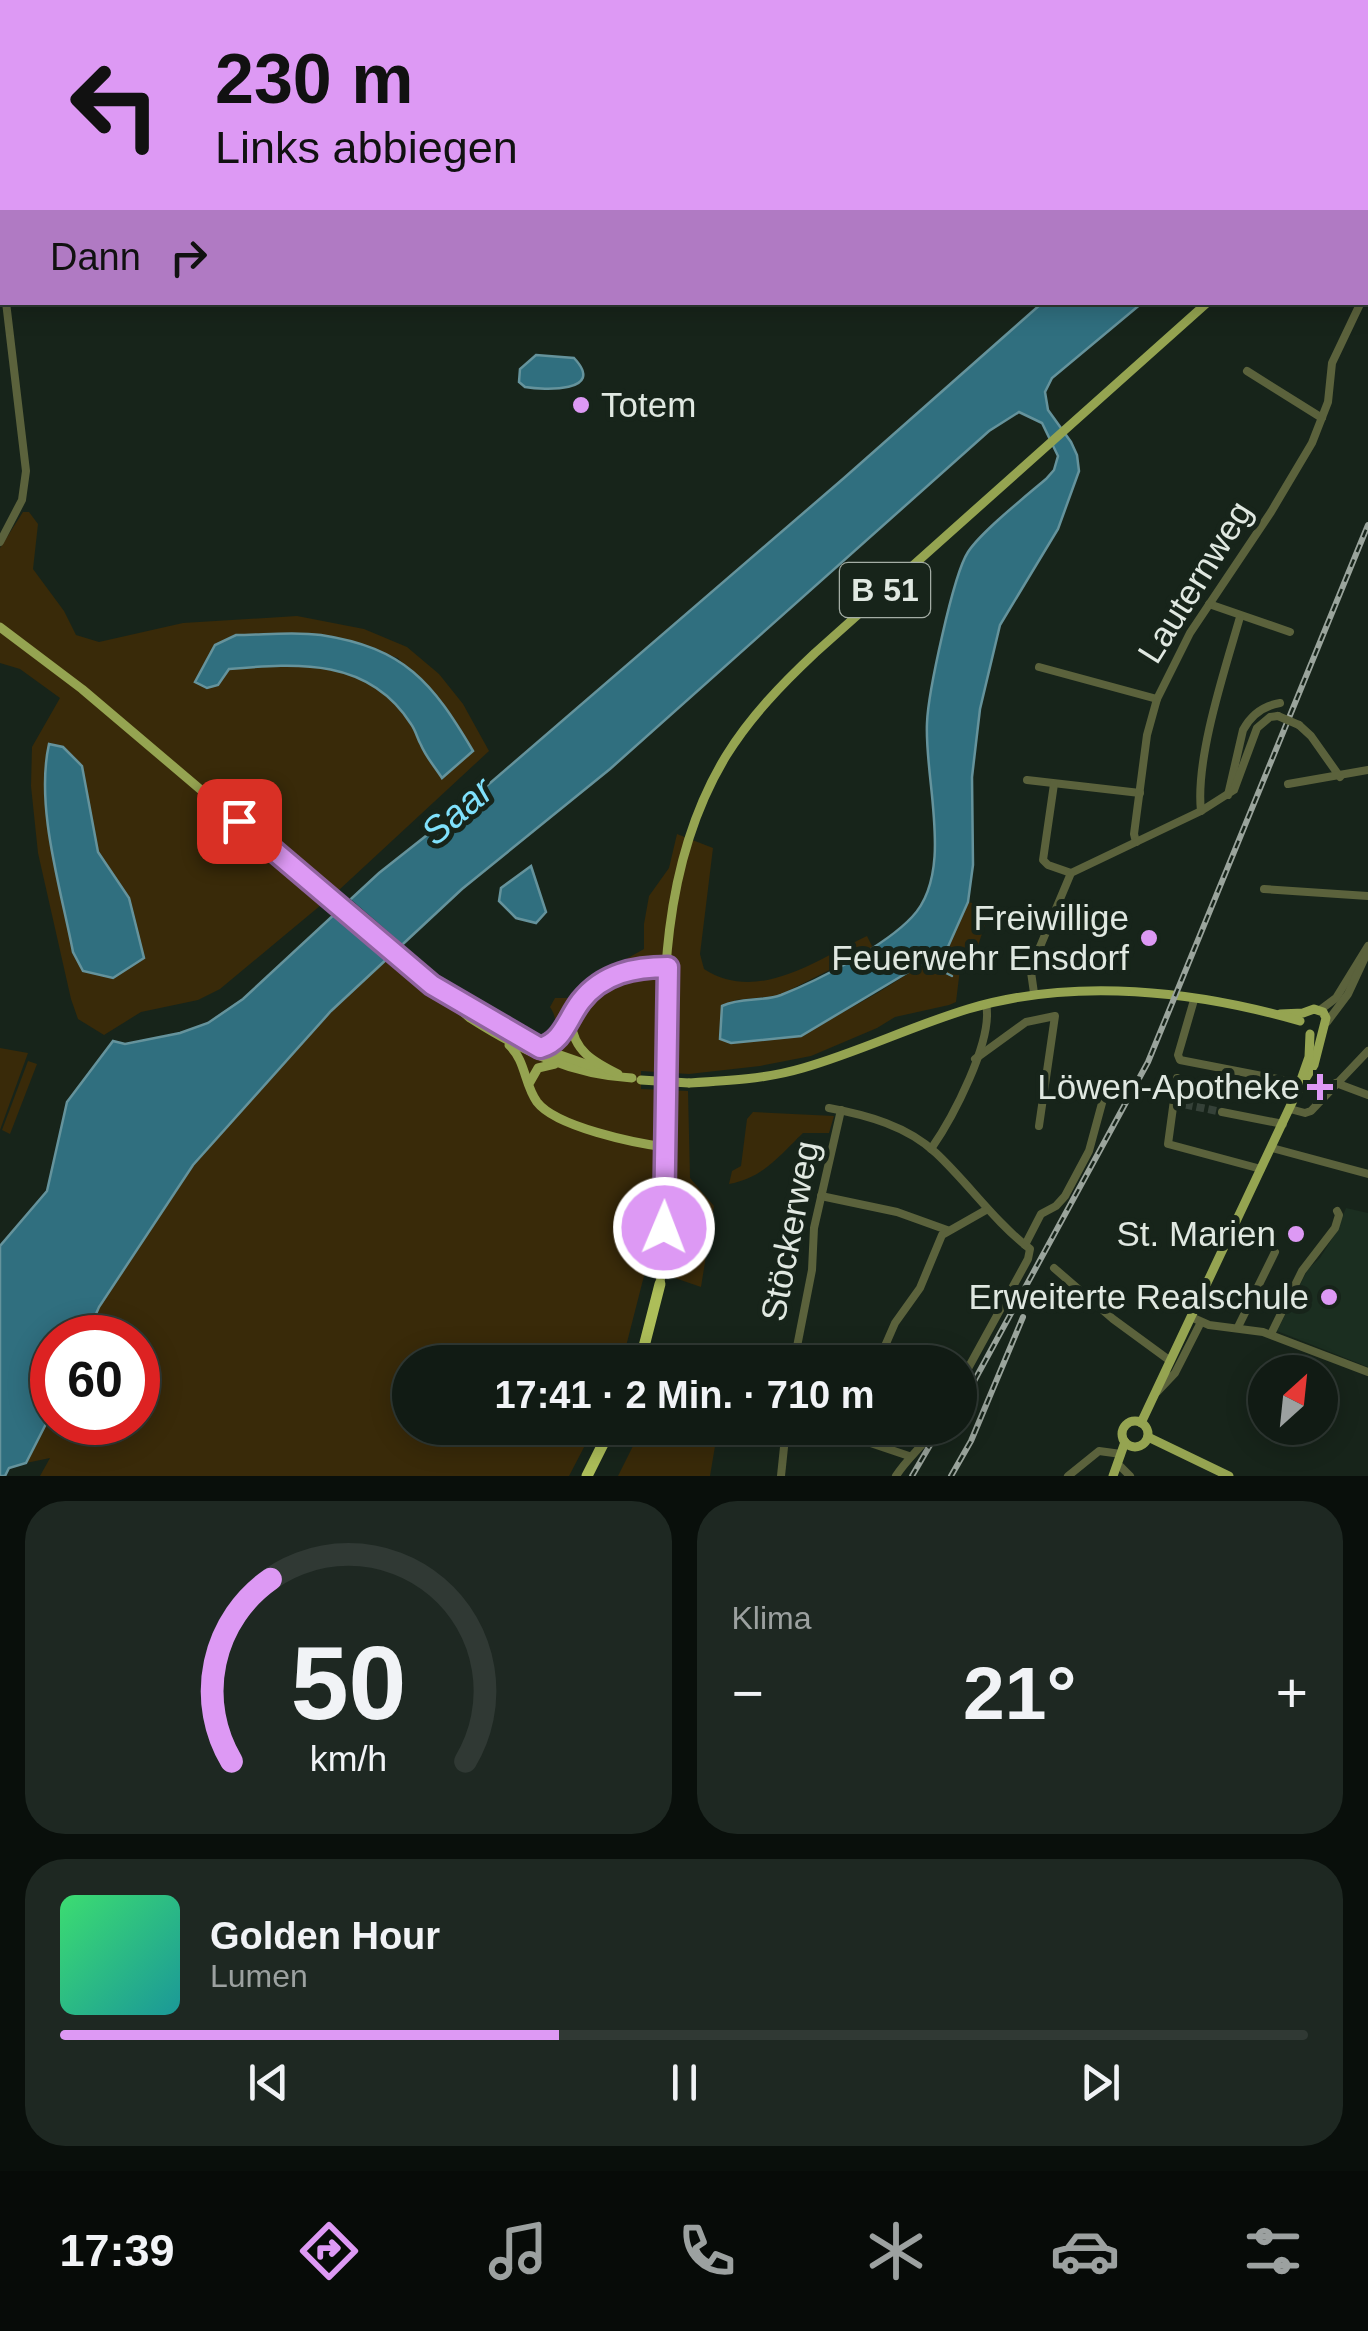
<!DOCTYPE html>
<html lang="de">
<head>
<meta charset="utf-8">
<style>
	body { margin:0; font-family:Arial,sans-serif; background:#1e2822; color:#f1f3f6; height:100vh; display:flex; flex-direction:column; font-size:38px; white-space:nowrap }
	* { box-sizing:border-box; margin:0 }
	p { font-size:32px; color:#9ca1a0 }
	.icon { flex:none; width:55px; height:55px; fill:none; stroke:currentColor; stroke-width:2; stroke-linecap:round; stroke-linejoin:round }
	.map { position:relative; height:1476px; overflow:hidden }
	.drawer { display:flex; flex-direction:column; gap:25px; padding:25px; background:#090f0b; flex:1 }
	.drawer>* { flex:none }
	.top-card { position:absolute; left:0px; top:0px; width:1370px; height:305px; box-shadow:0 5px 25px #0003,0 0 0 2px #303934; background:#dd99f4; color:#111; overflow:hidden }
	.needle { width:65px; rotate:27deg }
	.fabs { position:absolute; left:1248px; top:1355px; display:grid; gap:20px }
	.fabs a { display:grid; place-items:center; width:90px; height:90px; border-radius:50%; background:#111b14; box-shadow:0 5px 25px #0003,0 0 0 2px #303934; font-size:50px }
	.speed { position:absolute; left:30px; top:1315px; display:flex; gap:20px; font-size:50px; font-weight:700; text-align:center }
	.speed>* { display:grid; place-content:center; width:130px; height:130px; border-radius:50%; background:#111b14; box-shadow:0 5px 25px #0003,0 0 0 2px #303934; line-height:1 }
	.speed .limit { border:15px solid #d22; background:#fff; color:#111 }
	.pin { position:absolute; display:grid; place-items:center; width:85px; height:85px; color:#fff; margin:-42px; border-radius:20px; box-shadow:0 5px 15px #0006 }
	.me { position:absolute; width:110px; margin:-55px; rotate:1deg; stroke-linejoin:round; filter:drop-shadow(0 0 8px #0008) }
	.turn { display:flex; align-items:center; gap:35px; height:210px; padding:0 50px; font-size:45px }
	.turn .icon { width:130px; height:130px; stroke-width:2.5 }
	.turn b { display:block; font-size:70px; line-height:85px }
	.then { display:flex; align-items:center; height:95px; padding:0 50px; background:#0003; gap:20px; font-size:38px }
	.big { font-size:75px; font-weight:600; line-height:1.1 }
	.drawer .tile { flex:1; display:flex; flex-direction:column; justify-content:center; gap:15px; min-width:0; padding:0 35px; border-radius:40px; background:#1e2822 }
	.drawer .dial { align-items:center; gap:0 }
	.dial svg { height:260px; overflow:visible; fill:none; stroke:#303934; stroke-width:7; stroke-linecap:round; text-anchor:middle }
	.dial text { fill:#f1f3f6; stroke:none }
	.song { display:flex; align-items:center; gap:30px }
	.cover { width:120px; height:120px; border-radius:15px; background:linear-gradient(135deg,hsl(140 70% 55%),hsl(180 70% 35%)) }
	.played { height:10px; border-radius:5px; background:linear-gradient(90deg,#dd99f4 40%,#303934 40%) }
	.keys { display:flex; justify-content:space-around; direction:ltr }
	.heat { display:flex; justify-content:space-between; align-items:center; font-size:55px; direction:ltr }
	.drawer .tiles { flex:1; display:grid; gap:25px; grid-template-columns:1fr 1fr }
	.tile:last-child { grid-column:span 2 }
	.trip { position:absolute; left:392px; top:1345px; width:585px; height:100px; border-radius:50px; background:#111b14; box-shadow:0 5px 25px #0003,0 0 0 2px #303934; font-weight:600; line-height:100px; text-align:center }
	.dock { display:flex; height:160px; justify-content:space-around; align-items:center; background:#070b08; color:#9ca1a0 }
	.dock .icon { width:70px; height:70px }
	.dock .active { color:#dd99f4 }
	.dock b { font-size:45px; color:#f1f3f6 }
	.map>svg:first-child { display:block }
	.built { fill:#1b2e20 }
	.green { fill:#392a09; fill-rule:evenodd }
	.water { fill:#306f7f; stroke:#65939c; stroke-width:2.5 }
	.pier { fill:#17241a }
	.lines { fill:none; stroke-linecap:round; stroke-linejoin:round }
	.stream { stroke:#65939c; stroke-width:2.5 }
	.minor-tunnel { stroke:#354138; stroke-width:8; stroke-dasharray:8 4; stroke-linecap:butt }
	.minor { stroke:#5b623c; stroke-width:8 }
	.major { stroke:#95a451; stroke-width:9 }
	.highway { stroke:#adbe59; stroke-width:11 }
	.rail-casing { stroke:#9aa49c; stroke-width:6 }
	.rail { stroke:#17241a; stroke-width:2.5; stroke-dasharray:8; stroke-linecap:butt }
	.minor-bridge { stroke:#5b623c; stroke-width:8 }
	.major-bridge { stroke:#95a451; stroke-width:9 }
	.route-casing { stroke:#90639f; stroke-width:25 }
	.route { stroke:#dd99f4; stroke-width:18 }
	.poi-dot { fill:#dd99f4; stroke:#17241a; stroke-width:4 }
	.labels { text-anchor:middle; stroke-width:10; stroke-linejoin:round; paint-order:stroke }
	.shield { fill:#17241a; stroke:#a4ada5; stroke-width:2.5 }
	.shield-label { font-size:32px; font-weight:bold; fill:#e0e8e1 }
	.poi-label { font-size:35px; fill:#e0e8e1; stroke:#17241a; text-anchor:end }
	.street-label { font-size:35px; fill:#e0e8e1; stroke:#17241a }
	.water-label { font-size:38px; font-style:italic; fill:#80e1fc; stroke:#17241a }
</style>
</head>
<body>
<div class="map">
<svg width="1368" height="1476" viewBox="0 0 1368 1476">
	<rect width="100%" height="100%" fill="#17241a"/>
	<g class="built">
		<polygon points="0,0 232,0 2,2 0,148"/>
		<polygon points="1346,1208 1368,1213 1368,1367 1277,1331 1308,1269 1320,1258 1337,1231"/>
	</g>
	<g class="green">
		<path d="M23,512H29L38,524L33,569L64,611L76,635L99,642L183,623L297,616L364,629L407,647L439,674L463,704L489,751L339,890L330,883L315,900L321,905L220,989L198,1000L141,1012L104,1035L78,1019L71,999L38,853L31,786L32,747L60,698L20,669L0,663V548ZM320,635L398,658L472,751L442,777C428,756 418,731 402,711C360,658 290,664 229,669L275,636ZM82,766L98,852L73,952L47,814Z"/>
		<path d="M677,834L713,848L700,954L704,969C758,1004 816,960 867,936L873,948L778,996L735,1000L731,1043L801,1036L879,992L947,949L968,902L991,908L976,951L960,969L956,1002L949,1005L895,1017L877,1028L811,1056L760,1066L689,1074L641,1071V1089L688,1091L690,1178L714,1206L701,1287L646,1268L622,1362H410V1428H594L569,1476H40L50,1458L26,1463L52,1412V1422H138V1338L86,1337L99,1307L193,1165L297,1045L385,960L405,976L420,959C450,983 505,1035 544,1037C557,1030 558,1019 550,1007L555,998H569L592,978L644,949V924L649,896L669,868Z"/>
		<polygon points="0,1048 28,1053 0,1130"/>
		<polygon points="28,1061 37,1064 10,1134 2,1130"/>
		<path d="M753,1112L834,1116L829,1133H803C779,1156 763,1178 729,1184L732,1171L741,1166L747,1119Z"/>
		<polygon points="642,1428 718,1428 710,1476 618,1476"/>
	</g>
	<g class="water">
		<path d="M1042,303H1142L1052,378L1045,392L1048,410L1071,442L1077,455L1079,471L1058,529L1000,625L980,709L972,777L973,865L968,902L947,949L801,1036L731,1043L720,1039L722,1006C741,997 762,1002 781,995C819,980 885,946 912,917C955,872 924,780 927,723C928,694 953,575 968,552C981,532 1026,496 1046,479L1054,470L1058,456L1042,423L1019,412L989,431L610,769L462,889L331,1011L193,1165L99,1307L86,1337L52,1338V1412L26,1463L9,1468L5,1476H0V1246L47,1191L67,1102L113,1041L125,1044L180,1033L208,1023L243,999L379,873L460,809L844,478Z"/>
		<path d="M536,355L574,358C607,393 543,390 525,387L519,382L520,369Z"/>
		<path d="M236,635C263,635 294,631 321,635C405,648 432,682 473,751L442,778C435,767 426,757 421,745C417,738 416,731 411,724C369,658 299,663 229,669L218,685L207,688L195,682L215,645Z"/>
		<path d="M49,744L63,747L82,766L98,852L129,898L144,958L113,978L83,971L73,952C61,889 35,807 49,744Z"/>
		<polygon points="531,866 546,912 536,923 516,918 499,901 501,888"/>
	</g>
	<polygon class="pier" points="347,896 406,947 389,963 330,913"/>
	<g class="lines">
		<polyline class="stream" points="935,955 942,971 952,976"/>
		<polyline class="minor-tunnel" points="1173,1102 1222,1112"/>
		<g class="minor">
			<polyline points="0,253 2,274"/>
			<polyline points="1368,289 1368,288"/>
			<polyline points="1247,371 1322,418"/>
			<polyline points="0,542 22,500 26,471 6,302"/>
			<polyline points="1209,604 1290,632"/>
			<polyline points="1039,667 1157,699"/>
			<polyline points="1299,725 1311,736 1340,777"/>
			<polyline points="1027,780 1140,793"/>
			<polyline points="1054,784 1043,860 1048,865 1071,873"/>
			<polyline points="1288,784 1368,770"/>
			<path d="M1228,795L1243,730C1251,715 1262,706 1280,703"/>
			<path d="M1201,811C1195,759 1225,669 1240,617"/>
			<polyline points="1136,842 1134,834 1147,735 1157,699 1190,633 1271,512 1312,443 1328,402 1332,363 1361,302"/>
			<polyline points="1264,889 1368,896"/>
			<polyline points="1034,993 1031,972 1034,961 1071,873 1201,811 1234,790 1257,728 1270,717 1278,716"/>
			<polyline points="1194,1000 1178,1055 1180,1060 1298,1083"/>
			<polyline points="1320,1010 1336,998 1368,946"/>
			<polyline points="1327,1022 1348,994 1368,951"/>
			<polyline points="975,1059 1026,1022 1055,1016 1039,1126"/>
			<polyline points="1177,1078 1168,1144 1261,1169"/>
			<polyline points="1336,1083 1368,1095"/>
			<path d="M829,1108C867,1115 907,1126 936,1153C969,1184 994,1221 1030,1249L1028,1259L960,1383"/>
			<polyline points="1290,1109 1305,1113 1311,1111 1368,1051"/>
			<polyline points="1222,1112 1283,1124"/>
			<polyline points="1272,1148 1368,1174"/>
			<path d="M931,1149C952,1119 994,1040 986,1004"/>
			<polyline points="821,1196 897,1212 947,1230"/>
			<polyline points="1025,1245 1041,1214 1056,1206 1065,1196 1089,1151 1108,1081"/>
			<polyline points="1054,1268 1113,1319 1169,1360"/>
			<polyline points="1191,1317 1209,1325 1263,1332 1368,1372"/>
			<polyline points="1238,1327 1275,1252"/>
			<polyline points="1271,1334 1302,1271 1335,1228 1339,1215 1337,1211"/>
			<polyline points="796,1351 835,1362"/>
			<polyline points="794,1362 812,1270 814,1228 841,1110"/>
			<polyline points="878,1362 895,1323 920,1288 942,1235 986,1210"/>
			<polyline points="1157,1392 1175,1373 1201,1322"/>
			<polyline points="826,1428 909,1456"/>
			<polyline points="1121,1467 1130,1476"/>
			<polyline points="781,1476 786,1428"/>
			<path d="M896,1476C908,1457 924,1446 934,1428"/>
			<polyline points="1068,1476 1099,1451 1121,1454"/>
		</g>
		<g class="major">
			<path d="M0,627L82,689L470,1018C520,1050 572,1075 632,1078"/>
			<polyline points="460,1003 540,1048 603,1070"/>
			<polyline points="1280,1014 1303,1013 1314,1009 1323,1012 1326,1018 1314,1065 1296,1094"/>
			<path d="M571,1021C573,1051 594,1062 618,1074"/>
			<path d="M509,1045C526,1061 524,1084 537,1102C556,1127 635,1143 665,1147"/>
			<path d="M540,1048C563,1042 567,1019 581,1001C603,973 635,967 668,967"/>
			<polyline points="530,1082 538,1068 555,1064"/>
			<path d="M689,1083C727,1081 766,1079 803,1068C859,1052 912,1026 968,1009C1075,977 1196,991 1300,1021"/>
			<path d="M660,1284C678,1109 630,914 726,756C750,717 782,684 815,653L1208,302"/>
			<circle cx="1135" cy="1434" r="13"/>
			<polyline points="1141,1423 1296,1094 1309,1057 1310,1034"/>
			<polyline points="1148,1437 1229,1476"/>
			<polyline points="1113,1476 1125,1442"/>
		</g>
		<g class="highway">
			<polyline points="640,1362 660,1284"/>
			<polyline points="587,1476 611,1428"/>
		</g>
		<defs>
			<g id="rail">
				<polyline points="960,1407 1148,1062 1368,525"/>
				<polyline points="912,1476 940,1428"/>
				<polyline points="951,1476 971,1441 1023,1317"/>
			</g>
		</defs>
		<use href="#rail" class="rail-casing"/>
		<use href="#rail" class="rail"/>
		<polyline class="minor-bridge" points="1278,716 1299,725"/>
		<polyline class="major-bridge" points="641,1080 689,1083"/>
	</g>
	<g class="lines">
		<defs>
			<path id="route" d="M239,821L432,985L540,1048C563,1042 567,1019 581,1001C603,973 635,967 668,967L664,1228"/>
		</defs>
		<use href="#route" class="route-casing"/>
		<use href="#route" class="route"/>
	</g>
	<g class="poi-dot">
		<circle cx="581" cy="405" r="10"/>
		<circle cx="1149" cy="938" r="10"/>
		<path d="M1315 1072h10v10h10v10h-10v10h-10v-10h-10v-10h10z"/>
		<circle cx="1296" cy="1234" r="10"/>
		<circle cx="1329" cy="1297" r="10"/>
	</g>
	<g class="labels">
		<rect class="shield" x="840" y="563" width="90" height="54" rx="8"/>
		<g class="shield-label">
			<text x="885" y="601">B 51</text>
		</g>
		<g class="poi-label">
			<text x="601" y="417" text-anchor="start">Totem</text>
			<text x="1129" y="930">Freiwillige<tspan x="1129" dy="40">Feuerwehr Ensdorf</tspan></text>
			<text x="1300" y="1099">Löwen-Apotheke</text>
			<text x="1276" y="1246">St. Marien</text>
			<text x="1309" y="1309">Erweiterte Realschule</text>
		</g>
		<g class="street-label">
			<text transform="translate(1195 582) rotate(-58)" y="12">Lauternweg</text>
			<text transform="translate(790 1231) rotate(-79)" y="12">Stöckerweg</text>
		</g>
		<g class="water-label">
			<text transform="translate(457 811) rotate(-41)" y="13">Saar</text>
		</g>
	</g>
</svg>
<div class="fabs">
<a><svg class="needle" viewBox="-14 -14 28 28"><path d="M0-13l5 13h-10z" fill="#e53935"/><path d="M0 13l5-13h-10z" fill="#9ca1a0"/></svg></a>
</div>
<div class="speed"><div class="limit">60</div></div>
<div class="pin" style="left:239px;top:821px;background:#d93025"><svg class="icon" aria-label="arrive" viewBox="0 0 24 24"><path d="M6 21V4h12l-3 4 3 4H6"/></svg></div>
<svg class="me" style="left:664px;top:1228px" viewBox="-20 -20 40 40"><circle r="17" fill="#dd99f4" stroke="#fff" stroke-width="3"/><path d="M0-11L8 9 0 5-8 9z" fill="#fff"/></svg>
<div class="trip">17:41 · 2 Min. · 710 m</div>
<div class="top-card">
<div class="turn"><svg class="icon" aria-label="left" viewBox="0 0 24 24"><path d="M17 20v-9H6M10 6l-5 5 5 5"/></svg><div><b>230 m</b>Links abbiegen</div></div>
<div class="then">Dann<svg class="icon" aria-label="right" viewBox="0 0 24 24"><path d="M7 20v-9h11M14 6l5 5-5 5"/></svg></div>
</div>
</div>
<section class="drawer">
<div class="tiles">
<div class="tile dial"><svg viewBox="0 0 100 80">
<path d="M14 69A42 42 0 1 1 86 69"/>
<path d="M14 69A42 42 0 0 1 26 13" stroke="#dd99f4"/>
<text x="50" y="56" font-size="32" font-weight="700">50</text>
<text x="50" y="72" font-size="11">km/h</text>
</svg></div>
<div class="tile"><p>Klima</p>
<div class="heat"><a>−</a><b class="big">21°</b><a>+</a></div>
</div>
<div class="tile">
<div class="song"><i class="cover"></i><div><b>Golden Hour</b><p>Lumen</p></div></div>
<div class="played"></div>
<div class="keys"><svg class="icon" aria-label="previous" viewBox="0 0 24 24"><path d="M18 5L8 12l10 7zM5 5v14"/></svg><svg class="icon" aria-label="pause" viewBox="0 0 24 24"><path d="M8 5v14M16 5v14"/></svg><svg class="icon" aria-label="next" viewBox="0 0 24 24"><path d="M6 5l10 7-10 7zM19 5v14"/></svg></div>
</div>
</div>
</section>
<nav class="dock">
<b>17:39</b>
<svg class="icon active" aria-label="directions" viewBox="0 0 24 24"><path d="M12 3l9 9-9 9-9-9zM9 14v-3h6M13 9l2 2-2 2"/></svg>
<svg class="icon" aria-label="music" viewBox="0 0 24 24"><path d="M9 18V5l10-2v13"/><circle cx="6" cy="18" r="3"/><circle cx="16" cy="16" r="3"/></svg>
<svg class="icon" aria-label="phone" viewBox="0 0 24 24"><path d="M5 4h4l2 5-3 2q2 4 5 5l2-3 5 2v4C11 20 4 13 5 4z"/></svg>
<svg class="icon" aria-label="climate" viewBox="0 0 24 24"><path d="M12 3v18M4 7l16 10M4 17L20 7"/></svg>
<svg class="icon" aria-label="car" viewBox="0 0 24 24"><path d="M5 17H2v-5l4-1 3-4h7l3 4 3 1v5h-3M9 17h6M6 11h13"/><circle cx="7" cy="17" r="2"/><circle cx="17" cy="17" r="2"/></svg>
<svg class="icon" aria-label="filters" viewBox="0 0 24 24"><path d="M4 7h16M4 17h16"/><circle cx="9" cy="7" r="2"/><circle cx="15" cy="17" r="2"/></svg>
</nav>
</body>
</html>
